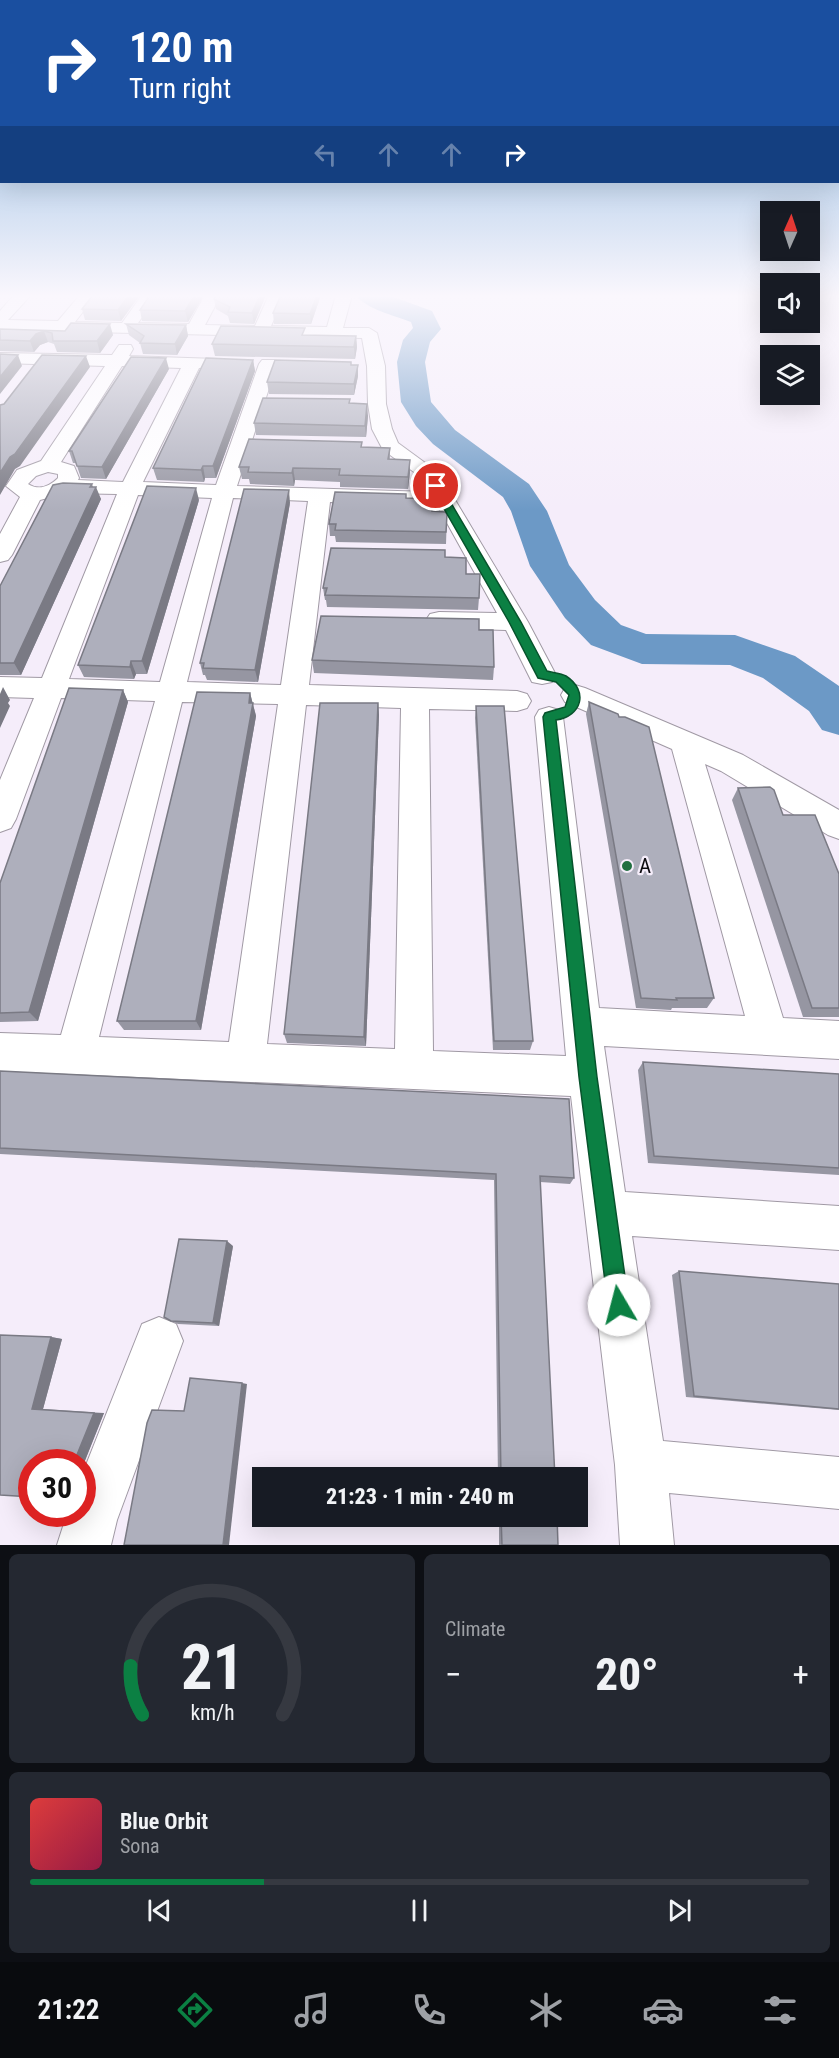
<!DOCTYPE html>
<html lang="en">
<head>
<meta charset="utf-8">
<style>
	body { margin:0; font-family:"Roboto Condensed",sans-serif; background:#242831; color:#f1f3f6; height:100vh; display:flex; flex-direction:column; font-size:22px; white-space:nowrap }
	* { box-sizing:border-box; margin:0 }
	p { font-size:20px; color:#9ea1a6 }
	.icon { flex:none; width:33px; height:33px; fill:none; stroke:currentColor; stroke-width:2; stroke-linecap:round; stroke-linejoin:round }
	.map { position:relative; height:1545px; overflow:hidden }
	.drawer { display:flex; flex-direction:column; gap:9px; padding:9px; background:#0d0f14; flex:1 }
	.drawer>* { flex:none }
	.top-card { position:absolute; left:0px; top:0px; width:840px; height:183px; box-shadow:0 6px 24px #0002; background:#1a4fa0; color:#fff; overflow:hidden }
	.needle { width:39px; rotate:3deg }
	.buttons { position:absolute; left:760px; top:201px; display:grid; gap:12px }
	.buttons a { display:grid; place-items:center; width:60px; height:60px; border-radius:0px; background:#171b24; box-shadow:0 6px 24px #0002; font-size:30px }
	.speed { position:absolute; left:18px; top:1449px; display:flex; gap:12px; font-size:30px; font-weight:700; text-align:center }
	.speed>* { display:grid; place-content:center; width:78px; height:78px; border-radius:50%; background:#171b24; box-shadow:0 6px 24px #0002; line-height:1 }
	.speed .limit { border:9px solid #d22; background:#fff; color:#111 }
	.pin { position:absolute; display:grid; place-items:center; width:51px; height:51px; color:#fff; margin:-26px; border:3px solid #fff; border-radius:50%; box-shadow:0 2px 6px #0007 }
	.me { position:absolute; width:66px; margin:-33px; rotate:352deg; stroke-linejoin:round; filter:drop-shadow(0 0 4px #0008) }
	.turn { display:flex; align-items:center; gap:21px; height:126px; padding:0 30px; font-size:27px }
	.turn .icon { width:78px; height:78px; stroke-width:2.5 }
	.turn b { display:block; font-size:42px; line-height:51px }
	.lanes { display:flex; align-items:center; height:57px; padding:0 30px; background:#0003; justify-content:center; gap:30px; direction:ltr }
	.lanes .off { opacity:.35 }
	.big { font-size:45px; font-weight:800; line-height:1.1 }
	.drawer .card { flex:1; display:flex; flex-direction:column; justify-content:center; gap:9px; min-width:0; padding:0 21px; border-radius:9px; background:#242831 }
	.drawer .dial { align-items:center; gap:0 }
	.dial svg { height:156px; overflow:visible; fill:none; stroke:#363941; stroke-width:7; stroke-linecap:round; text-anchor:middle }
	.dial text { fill:#f1f3f6; stroke:none }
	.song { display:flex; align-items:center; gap:18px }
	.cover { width:72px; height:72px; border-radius:9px; background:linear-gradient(135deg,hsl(0 70% 55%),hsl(340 70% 35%)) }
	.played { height:6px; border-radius:3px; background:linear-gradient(90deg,#0b8043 30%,#363941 30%) }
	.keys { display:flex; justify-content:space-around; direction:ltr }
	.heat { display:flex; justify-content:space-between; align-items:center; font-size:33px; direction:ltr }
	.drawer .tiles { flex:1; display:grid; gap:9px; grid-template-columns:1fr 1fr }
	.card:last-child { grid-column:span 2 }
	.trip { position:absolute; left:252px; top:1467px; width:336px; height:60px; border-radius:0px; background:#171b24; box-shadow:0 6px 24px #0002; font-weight:800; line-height:60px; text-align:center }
	.tabs { display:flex; height:96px; justify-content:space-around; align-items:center; background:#090b0e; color:#9ea1a6 }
	.tabs .icon { width:42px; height:42px }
	.tabs .selected { color:#0b8043 }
	.tabs b { font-size:27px; color:#f1f3f6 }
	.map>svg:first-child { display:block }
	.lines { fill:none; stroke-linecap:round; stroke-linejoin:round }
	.river { fill:#6c99c6; fill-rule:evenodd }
	.minor-casing { stroke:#a099a4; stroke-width:2 }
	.minor { fill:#fff; fill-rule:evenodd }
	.wall { fill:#9696a2 }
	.shaded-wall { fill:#7a7a84 }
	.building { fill:#aeafbc; stroke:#7a7a84; stroke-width:1.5 }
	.route { fill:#0b8043; stroke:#07532c; stroke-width:1.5 }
	.poi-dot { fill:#206f3f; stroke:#f5edfa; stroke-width:2 }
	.labels { text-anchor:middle; stroke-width:4.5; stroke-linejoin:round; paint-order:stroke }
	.poi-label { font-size:21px; fill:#0d0b0f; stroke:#f5edfa; text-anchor:start }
</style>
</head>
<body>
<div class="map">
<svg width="839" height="1545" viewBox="0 0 839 1545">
	<rect width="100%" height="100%" fill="#f5edfa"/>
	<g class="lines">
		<path class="river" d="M356,295H388L432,311L441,329L430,342L425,362L431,402L455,430L529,484L547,511L569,565L595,600L621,625L646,634L735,635L795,656L839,686V735L822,730L809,711L763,678L730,665L642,664L591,645L565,618L530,566L511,511L503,497L433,444L416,426L401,402L397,362L403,340L413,328L411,322C394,315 367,310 356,295Z"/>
		<defs>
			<g id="minor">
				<path d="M14,295H31L8,320L58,321L80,295H96L75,322L122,323L142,295H158L138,323L189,324L205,295H221L205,325L255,326L269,295H285L271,326L327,327L336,295H352L343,328H369L377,333L385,366L386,404L392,429L398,443L439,473L528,622L556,675L552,682L542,684L532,682L506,630L439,628L430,626L426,620L430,614L439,612L497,613L437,505L330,502L309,685L517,691L527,694L531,701L527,708L517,711L429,709L433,1051L566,1056L535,717L539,710L549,707L559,710L563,717L599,1008L745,1016L672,749L565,702L561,695L565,688L575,685L585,688L743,755L839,810V839L828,835L721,771L705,764L783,1018L839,1021V1059L604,1046L625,1192L839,1206V1250L632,1236L663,1441L839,1457V1509L669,1493L674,1545H620L615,1465L571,1096L0,1071V1033L61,1035L155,701L61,698L16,819L11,828L0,832V780L34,698L0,697V677L42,678L117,494L67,493L40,500L12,555L8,560L0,562V534L20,497L6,486L17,470L41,461L105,366L0,363V353L112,355L119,345H131L133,349L129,356L217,359L220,363L217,367L199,368L143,482L216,485L259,364L262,360H274L277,364L237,486L429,492L421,477L383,450L372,429L368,404L367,366L362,338L0,330V311ZM122,366L181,368L123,482L78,480L79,478L74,466L61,462ZM48,472L58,474V478C50,486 39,491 28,484L36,476ZM138,495L212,498L160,682L69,679ZM233,498L308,501L281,685L187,682ZM182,702L278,704L229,1042L99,1037ZM306,705L401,708L395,1049L267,1044Z"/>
				<polygon points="159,1317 176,1324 183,1341 117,1520 111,1545 57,1545 67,1514 82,1514 82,1475 142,1324"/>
			</g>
		</defs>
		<use href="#minor" class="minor-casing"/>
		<use href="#minor" class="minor"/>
	</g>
	<g class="wall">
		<polygon points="140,295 121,321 85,320 82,309"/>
		<polygon points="150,295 204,295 188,322 142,321 140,310"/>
		<polygon points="266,295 254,324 230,323 228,316 216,309 214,299"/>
		<polygon points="321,295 311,324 274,324 273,313"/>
		<polygon points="126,324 186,325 188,336 177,355 143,354 140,343 129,335"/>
		<polygon points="0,329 113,335 100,353 57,352 54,344 48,342 40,345 34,352 0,351"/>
		<polygon points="356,336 357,347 355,359 215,356 212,344"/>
		<polygon points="253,360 255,371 216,478 205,478 204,482 157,480 153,468"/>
		<polygon points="351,362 351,365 358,376 354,395 269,394 267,382"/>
		<polygon points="169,369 106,479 81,478 76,463 73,463 69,451"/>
		<polygon points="350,399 350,403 368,416 366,437 256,435 254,423"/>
		<polygon points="362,447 390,448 390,459 410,472 408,489 340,487 340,482 295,480 294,486 250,484 249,479 242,479 239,467"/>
		<polygon points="93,487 101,499 21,675 0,675 0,586"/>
		<polygon points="406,498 432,511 447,514 446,544 336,542 335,536 330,536 329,524"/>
		<polygon points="199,500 147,674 136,674 134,679 84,677 78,665"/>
		<polygon points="290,503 258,682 207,680 205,675 203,675 200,663"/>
		<polygon points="445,557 466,574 479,598 478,610 327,607 326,600 325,600 323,588"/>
		<polygon points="479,630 494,667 493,680 314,673 312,660"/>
		<polygon points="123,690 128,702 38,1021 0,1022 0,883"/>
		<polygon points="250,693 256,716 201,1030 124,1030 117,1021"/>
		<polygon points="589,702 714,998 707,1008 672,1008 671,1010 636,1008 586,714"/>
		<polygon points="378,703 379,715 366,1046 287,1043 284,1034"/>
		<polygon points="476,706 533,1041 530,1050 493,1050 475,718"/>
		<polygon points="738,788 783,815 839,874 839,1017 803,1017 732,800"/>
		<polygon points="643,1062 839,1074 839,1175 648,1163 638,1070"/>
		<polygon points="0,1071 574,1178 570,1184 540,1182 555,1478 498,1478 494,1180 0,1154"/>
		<polygon points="233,1246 219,1326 178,1324 171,1321"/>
		<polygon points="679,1271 839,1284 839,1410 686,1397 672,1275"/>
		<polygon points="51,1337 62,1339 43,1409 104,1413 82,1468 82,1462 0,1495"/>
		<polygon points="499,1516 557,1516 558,1545 499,1545"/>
	</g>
	<g class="shaded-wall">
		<polygon points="129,295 140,295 121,321 118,310"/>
		<polygon points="195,295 204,295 188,322 185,311"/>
		<polygon points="260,295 266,295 254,324 252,313"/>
		<polygon points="317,295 321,295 311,324 310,314"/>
		<polygon points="110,324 113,335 100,353 97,341"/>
		<polygon points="186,325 188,336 177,355 175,344"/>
		<polygon points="44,331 48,342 40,345 34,352 30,341 36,334"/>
		<polygon points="356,336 357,347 355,359 354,347"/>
		<polygon points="18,355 22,366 0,394 0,377"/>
		<polygon points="86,356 90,367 20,466 15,469 0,495 0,473 10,457"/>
		<polygon points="166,358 169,369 106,479 102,467"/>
		<polygon points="253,360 255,371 216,478 213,466"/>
		<polygon points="358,365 358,376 354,395 354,384"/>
		<polygon points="367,404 368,416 366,437 365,426"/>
		<polygon points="410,460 410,472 408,489 408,477"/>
		<polygon points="203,466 205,478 204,482 201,470"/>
		<polygon points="293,468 295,480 294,486 292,473"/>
		<polygon points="92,484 94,491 96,487 101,499 21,675 14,663"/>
		<polygon points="196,488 199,500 147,674 142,661"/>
		<polygon points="289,490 290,503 258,682 255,670"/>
		<polygon points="131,661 136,674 134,679 130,667"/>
		<polygon points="3,687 10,700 8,703 10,706 0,728 0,694"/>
		<polygon points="123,690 128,702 38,1021 29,1012"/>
		<polygon points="250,693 256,716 201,1030 196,1021"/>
		<polygon points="378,703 379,715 366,1046 364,1037"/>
		<polygon points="227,1241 233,1246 219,1326 213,1323"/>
		<polygon points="51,1337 62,1339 43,1409 32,1409"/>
		<polygon points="242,1383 247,1384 229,1545 223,1545"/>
		<polygon points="94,1413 104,1413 82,1468 82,1462 74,1462"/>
	</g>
	<g class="building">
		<polygon points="93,295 129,295 118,310 82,309"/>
		<polygon points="150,295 195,295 185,311 140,310"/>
		<polygon points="215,295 260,295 252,313 228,312 230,307 214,299"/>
		<polygon points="281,295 317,295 310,314 273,313"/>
		<polygon points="71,323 110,324 97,341 53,341 52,333 44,331 36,334 30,341 0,340 0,329 65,331"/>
		<polygon points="126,324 186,325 175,344 140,343 144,336"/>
		<polygon points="221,326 305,328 302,335 356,336 354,347 212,344"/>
		<polygon points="0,354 18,355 0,377"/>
		<polygon points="42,355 86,356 15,454 10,457 0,473 0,405 4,404"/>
		<polygon points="131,357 166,358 102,467 77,466 72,451 69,451"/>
		<polygon points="206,358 253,360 213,466 203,466 201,470 153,468"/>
		<polygon points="275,360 351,362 351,365 358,365 354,384 267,382"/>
		<polygon points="263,398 350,399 349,403 367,404 365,426 254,423"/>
		<polygon points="249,439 362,442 361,447 390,448 388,459 410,460 408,477 339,475 340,469 293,468 292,473 248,472 249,467 239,467"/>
		<polygon points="63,483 92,484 90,487 96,487 14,663 0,663 0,586 53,485"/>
		<polygon points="147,486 196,488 142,661 131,661 130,667 78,665"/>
		<polygon points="244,489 289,490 255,670 203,668 204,663 200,663"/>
		<polygon points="335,492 406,494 406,498 433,499 432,511 445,512 447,514 446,532 335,530 336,524 329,524"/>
		<polygon points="331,548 445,550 445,557 466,558 466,574 480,574 479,598 325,595 327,588 323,588"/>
		<polygon points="321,616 479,619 479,630 493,630 494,667 312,660"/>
		<polygon points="69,688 123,690 29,1012 0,1013 0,883"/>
		<polygon points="197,692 250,693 249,703 253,703 196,1021 117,1021"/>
		<polygon points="589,702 618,714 619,717 625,717 649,727 714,998 676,998 677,1000 641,998"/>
		<polygon points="320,703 378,703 364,1037 284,1034"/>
		<polygon points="476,706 504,706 533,1041 494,1041"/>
		<polygon points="770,787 774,790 783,815 815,815 839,874 839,1008 812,1008 738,788"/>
		<polygon points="643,1062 839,1074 839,1168 654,1156"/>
		<polygon points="0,1071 569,1099 574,1178 540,1176 555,1478 501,1478 496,1174 0,1148"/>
		<polygon points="179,1239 227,1241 213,1323 171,1321 164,1317"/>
		<polygon points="679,1271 839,1284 839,1409 694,1396"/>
		<polygon points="0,1335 51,1337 32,1409 94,1413 74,1462 32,1462 32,1497 0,1495"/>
		<polygon points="190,1378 242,1383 223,1545 124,1545 147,1423 152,1410 184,1411"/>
		<polygon points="501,1516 557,1516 558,1545 502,1545"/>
	</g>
	<linearGradient id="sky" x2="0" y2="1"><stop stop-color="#76a9da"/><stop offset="0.58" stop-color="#faf7fd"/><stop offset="1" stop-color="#faf7fd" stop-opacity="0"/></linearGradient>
	<rect width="839" height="511" fill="url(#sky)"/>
	<path class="route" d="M436,483L441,486L521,622L547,671C553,673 560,673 566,676C589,691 582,716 556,720L597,1077L629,1305L626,1312L619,1315L611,1312L608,1305L579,1077L543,717L545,713L565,707L569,695L556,682L538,678L509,622L431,486Z"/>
	<circle class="poi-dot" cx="627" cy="866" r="6"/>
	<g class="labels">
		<g class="poi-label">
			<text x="639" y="873">A</text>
		</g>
	</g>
</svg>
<div class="buttons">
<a><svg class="needle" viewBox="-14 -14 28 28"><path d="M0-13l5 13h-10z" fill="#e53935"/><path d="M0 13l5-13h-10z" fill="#9ea1a6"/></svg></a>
<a><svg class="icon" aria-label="sound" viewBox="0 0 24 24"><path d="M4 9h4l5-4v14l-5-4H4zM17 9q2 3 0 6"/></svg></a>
<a><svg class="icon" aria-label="layers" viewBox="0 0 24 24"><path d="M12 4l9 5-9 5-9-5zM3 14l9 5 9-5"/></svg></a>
</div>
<div class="speed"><div class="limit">30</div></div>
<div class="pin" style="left:436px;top:486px;background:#d93025"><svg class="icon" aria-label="arrive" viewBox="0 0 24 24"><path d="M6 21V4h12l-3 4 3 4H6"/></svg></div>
<svg class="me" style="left:619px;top:1305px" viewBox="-20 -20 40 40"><circle r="19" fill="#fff"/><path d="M0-13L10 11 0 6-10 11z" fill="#0b8043"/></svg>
<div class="trip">21:23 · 1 min · 240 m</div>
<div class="top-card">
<div class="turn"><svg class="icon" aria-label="right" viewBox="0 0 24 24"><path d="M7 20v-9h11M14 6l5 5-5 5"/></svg><div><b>120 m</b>Turn right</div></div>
<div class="lanes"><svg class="icon off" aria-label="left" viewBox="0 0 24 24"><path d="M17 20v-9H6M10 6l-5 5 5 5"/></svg><svg class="icon off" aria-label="ahead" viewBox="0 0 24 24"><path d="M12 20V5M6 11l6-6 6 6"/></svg><svg class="icon off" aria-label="ahead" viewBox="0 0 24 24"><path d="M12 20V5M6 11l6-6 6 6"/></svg><svg class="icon" aria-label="right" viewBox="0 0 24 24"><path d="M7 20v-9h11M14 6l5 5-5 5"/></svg></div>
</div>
</div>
<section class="drawer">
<div class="tiles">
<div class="card dial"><svg viewBox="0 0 100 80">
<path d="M14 69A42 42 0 1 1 86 69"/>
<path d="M14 69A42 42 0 0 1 8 44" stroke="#0b8043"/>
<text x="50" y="56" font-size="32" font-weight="700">21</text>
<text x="50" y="72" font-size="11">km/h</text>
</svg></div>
<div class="card"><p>Climate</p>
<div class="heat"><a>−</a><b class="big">20°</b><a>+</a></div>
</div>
<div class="card">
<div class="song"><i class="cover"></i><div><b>Blue Orbit</b><p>Sona</p></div></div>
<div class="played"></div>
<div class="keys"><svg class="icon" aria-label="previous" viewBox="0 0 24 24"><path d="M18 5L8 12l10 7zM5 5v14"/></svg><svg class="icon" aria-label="pause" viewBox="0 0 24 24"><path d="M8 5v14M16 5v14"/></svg><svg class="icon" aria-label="next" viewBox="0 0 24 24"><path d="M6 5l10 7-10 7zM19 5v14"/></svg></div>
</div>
</div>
</section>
<nav class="tabs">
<b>21:22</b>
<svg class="icon selected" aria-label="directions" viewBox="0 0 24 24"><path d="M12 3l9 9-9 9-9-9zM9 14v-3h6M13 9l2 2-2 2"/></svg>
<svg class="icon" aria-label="music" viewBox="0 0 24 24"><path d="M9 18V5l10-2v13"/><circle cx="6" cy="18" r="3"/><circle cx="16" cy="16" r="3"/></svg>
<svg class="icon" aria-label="phone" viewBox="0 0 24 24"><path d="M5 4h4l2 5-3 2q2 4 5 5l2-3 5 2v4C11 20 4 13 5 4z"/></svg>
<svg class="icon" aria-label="climate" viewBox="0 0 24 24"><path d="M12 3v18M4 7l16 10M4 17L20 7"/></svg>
<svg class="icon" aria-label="car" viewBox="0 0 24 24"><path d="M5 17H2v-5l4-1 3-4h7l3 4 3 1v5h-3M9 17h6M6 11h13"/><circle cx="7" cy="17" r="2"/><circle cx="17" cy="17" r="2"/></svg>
<svg class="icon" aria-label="filters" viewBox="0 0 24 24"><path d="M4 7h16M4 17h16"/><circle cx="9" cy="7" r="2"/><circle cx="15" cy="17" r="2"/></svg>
</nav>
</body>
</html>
